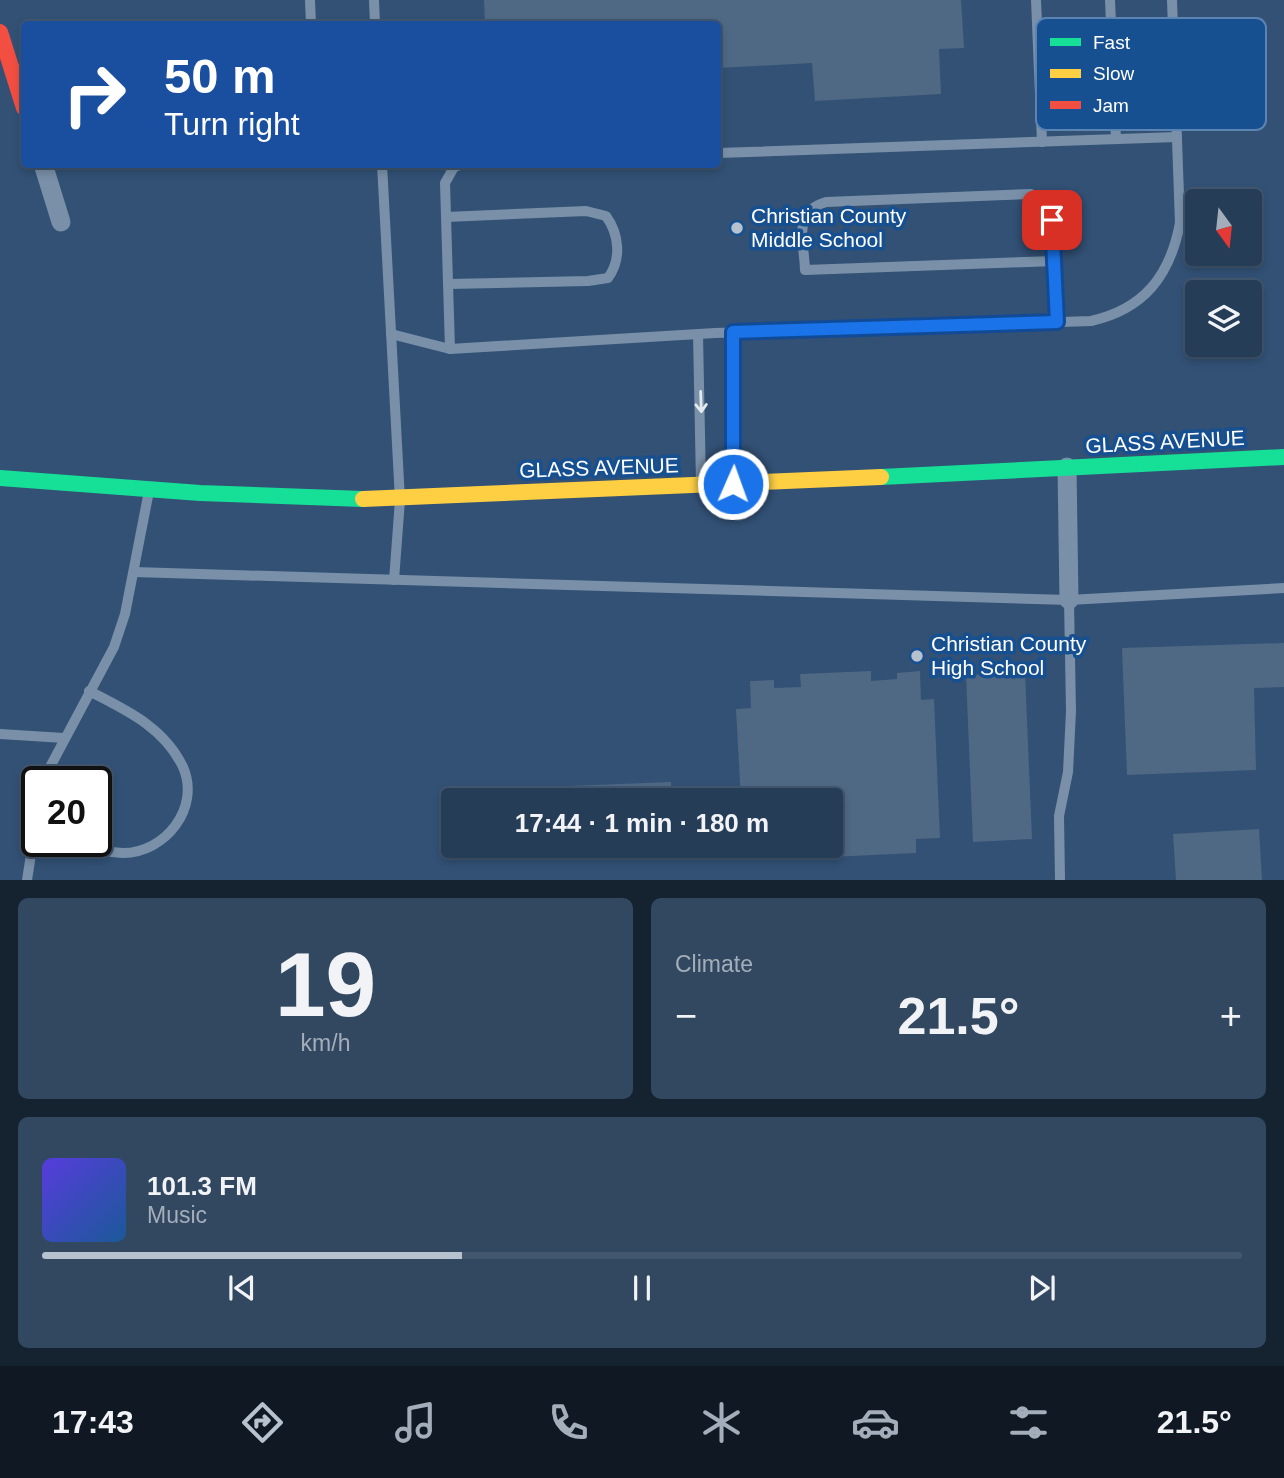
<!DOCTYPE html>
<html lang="en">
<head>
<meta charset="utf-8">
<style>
	body { margin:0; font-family:Arial,sans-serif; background:#324861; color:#f1f3f6; height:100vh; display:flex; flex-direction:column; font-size:26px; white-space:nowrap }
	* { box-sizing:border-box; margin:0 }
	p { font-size:23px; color:#a4aeba }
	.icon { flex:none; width:38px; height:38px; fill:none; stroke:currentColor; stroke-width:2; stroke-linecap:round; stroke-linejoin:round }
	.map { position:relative; height:880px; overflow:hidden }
	.details { display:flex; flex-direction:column; gap:18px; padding:18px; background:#152230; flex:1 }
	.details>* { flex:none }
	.hud { position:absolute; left:21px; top:21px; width:700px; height:147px; border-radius:7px; box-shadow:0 4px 10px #0003,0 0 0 2px #42566e; background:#1a4fa0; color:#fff; overflow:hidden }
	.needle { width:46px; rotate:165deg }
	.buttons { position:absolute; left:1185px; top:189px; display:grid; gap:14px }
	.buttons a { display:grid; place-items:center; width:77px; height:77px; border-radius:7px; background:#263d58; box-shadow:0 4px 10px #0003,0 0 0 2px #42566e; font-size:35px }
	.speed { position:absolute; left:21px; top:766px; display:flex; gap:14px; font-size:35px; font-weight:700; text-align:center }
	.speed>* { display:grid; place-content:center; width:91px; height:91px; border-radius:50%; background:#263d58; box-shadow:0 4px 10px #0003,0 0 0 2px #42566e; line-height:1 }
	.speed .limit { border:4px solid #111; border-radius:10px; background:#fff; color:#111 }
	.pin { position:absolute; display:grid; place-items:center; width:60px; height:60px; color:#fff; margin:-30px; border-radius:14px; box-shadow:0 4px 10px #0006 }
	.me { position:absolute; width:77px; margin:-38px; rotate:2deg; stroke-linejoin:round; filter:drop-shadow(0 0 5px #0008) }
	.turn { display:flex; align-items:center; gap:24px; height:147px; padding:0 28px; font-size:32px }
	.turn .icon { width:91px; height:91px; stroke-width:2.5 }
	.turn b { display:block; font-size:49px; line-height:60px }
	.big { font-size:52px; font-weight:800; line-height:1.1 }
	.details .widget { flex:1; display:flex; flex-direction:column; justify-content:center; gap:10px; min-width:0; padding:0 24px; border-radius:10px; background:#324861 }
	.details .dial { align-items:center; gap:0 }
	.dial b { font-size:91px; line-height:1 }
	.song { display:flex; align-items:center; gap:21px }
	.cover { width:84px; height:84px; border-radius:10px; background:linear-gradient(135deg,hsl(250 70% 55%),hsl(210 70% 35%)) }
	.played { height:7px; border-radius:4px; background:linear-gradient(90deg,#b7c2cf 35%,#42566e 35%) }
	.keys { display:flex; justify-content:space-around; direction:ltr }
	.heat { display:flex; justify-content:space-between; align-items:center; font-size:38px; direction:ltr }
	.details .tiles { flex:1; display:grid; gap:18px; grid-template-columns:1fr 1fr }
	.widget:last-child { grid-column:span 2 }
	.trip { position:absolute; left:441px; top:788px; width:402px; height:70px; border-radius:7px; background:#263d58; box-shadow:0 4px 10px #0003,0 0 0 2px #42566e; font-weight:800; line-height:70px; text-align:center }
	.tab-bar { display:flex; height:112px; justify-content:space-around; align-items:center; background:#0f1823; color:#a4aeba }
	.tab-bar .icon { width:49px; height:49px }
	.tab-bar .current { color:#b7c2cf }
	.tab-bar b { font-size:32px; color:#f1f3f6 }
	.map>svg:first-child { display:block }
	.building { fill:#4f6884 }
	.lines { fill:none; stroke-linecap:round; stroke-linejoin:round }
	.lane { stroke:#7990a8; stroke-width:10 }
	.street { stroke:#7990a8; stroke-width:19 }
	.fast { stroke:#16e098; stroke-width:16 }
	.slow { stroke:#ffcf43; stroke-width:16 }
	.jam { stroke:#f24e42; stroke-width:16 }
	.oneway { stroke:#e4e9ee }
	.route-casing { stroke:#114b97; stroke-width:18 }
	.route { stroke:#1a73e8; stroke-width:12 }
	.poi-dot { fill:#b7c2cf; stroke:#165091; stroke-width:2.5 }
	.labels { text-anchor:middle; stroke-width:7; stroke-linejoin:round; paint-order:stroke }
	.poi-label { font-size:21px; fill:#fff; stroke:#165091; text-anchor:start }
	.street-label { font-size:21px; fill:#fff; stroke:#165091 }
	.key { fill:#165091; stroke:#5c84b2; stroke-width:2 }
	.key-label { font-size:19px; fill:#fff }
</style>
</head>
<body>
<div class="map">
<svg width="1284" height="880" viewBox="0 0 1284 880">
	<rect width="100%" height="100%" fill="#325175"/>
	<g class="building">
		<polygon points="484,0 961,0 964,48 939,49 941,94 815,101 812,63 718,68 718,24 485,24"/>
		<polygon points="1284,643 1284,687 1254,688 1256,770 1127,775 1122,648"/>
		<polygon points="871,671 871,681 897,679 897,673 920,671 921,700 934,699 940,838 916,839 916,853 766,860 766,848 743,849 743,845 831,845 831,800 741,800 736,709 751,708 750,681 774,680 774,688 801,687 800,674"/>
		<polygon points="1025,672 1032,839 973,842 966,675"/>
		<polygon points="671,782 672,800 571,800 570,786"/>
		<polygon points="1259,829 1262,880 1176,880 1173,834"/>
		<polygon points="572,845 640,845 640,847 573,850"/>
	</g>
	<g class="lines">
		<g class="lane">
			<polyline points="310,0 311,24"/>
			<polyline points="374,0 375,24"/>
			<polyline points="1036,0 1042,142"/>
			<polyline points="1110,0 1116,139"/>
			<polyline points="718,153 1177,137"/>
			<polyline points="382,164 400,500 394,580"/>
			<path d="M446,217L586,211L606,216C619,234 622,259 608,278L588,281L448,284"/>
			<path d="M1054,261L805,270C804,240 792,212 826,202L1031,194L1045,202L1052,220L1057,322"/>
			<path d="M391,334L450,349L715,333L1091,321C1144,309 1170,276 1180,223L1172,0"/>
			<polyline points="698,334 701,484"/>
			<polyline points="450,349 445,183 454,167 463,164"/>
			<polyline points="733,484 733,333"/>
			<polyline points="134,572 1069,600 1284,588"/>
			<polyline points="0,734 64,738"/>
			<polyline points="42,782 114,647 125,614 149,491"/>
			<path d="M82,842C95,848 107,853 123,853C165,853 201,808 183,767C164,727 126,710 89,691"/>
			<polyline points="27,880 37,816"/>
			<polyline points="1060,880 1059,816 1068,772 1071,711 1069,600"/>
		</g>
		<g class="street">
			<polyline points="43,164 61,222"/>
			<polyline points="1067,467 1069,600"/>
		</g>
		<g class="fast">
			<polyline points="881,477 1284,457"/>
			<polyline points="0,478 200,493 363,499"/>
		</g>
		<polyline class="slow" points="363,499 881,477"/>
		<polyline class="jam" points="0,32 24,108"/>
	</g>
	<defs><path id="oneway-shaft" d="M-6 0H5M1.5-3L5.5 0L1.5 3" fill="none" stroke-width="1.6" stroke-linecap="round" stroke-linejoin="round" transform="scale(1.75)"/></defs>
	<use class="oneway" href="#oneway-shaft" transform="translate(701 402) rotate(88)"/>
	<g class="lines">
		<defs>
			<polyline id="route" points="733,484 733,332 1057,322 1052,220"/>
		</defs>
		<use href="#route" class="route-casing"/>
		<use href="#route" class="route"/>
	</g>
	<g class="poi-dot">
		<circle cx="737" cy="228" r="7"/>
		<circle cx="917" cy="656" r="7"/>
	</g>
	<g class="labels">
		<g class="poi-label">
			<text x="751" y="223">Christian County<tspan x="751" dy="24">Middle School</tspan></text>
			<text x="931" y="651">Christian County<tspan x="931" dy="24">High School</tspan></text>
		</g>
		<g class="street-label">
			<text transform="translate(1165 442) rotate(-3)" y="7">GLASS AVENUE</text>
			<text transform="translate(599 468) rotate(-2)" y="7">GLASS AVENUE</text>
		</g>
	</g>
	<rect x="1036" y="18" width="230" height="112" rx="10" class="key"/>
	<rect x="1050" y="38" width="31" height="8" fill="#16e098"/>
	<rect x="1050" y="69" width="31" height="9" fill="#ffcf43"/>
	<rect x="1050" y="101" width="31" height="8" fill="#f24e42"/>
	<g class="key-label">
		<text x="1093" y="49">Fast</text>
		<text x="1093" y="80">Slow</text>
		<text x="1093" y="112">Jam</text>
	</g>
</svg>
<div class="buttons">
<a><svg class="needle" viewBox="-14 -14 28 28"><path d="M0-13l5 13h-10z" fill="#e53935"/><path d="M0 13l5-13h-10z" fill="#a4aeba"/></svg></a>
<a><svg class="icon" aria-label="layers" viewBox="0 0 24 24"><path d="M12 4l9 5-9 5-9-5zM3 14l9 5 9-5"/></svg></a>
</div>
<div class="speed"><div class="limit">20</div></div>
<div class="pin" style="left:1052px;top:220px;background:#d93025"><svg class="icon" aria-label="arrive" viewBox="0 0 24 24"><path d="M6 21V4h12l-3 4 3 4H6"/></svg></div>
<svg class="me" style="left:733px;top:484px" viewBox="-20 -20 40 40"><circle r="17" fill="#1a73e8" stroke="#fff" stroke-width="3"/><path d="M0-11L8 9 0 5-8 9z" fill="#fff"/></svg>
<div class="trip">17:44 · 1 min · 180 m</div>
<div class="hud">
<div class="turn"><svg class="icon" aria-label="right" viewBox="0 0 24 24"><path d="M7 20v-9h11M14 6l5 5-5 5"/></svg><div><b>50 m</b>Turn right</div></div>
</div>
</div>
<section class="details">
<div class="tiles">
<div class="widget dial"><b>19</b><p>km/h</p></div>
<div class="widget"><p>Climate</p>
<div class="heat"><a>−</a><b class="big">21.5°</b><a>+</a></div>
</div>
<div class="widget">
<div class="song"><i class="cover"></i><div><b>101.3 FM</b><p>Music</p></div></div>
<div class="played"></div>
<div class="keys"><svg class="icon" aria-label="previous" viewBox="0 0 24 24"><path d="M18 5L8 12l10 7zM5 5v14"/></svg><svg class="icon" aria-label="pause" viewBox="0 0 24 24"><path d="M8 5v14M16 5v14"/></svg><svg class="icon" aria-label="next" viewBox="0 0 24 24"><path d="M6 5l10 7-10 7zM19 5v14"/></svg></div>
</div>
</div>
</section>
<nav class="tab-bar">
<b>17:43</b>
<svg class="icon current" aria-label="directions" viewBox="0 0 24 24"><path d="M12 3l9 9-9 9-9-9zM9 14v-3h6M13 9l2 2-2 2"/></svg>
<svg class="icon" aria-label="music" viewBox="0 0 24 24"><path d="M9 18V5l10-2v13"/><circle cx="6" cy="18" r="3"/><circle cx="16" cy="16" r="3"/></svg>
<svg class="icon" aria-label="phone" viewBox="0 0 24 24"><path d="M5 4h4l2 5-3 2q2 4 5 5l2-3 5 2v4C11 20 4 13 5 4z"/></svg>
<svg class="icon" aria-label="climate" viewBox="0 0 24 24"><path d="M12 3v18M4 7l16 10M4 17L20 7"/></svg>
<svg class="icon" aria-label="car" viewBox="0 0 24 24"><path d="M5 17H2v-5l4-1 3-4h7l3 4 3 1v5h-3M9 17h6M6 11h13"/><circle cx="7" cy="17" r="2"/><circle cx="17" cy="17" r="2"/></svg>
<svg class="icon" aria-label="filters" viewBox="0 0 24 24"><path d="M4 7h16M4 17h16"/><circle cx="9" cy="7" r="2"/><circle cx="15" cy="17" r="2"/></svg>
<b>21.5°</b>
</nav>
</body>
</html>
